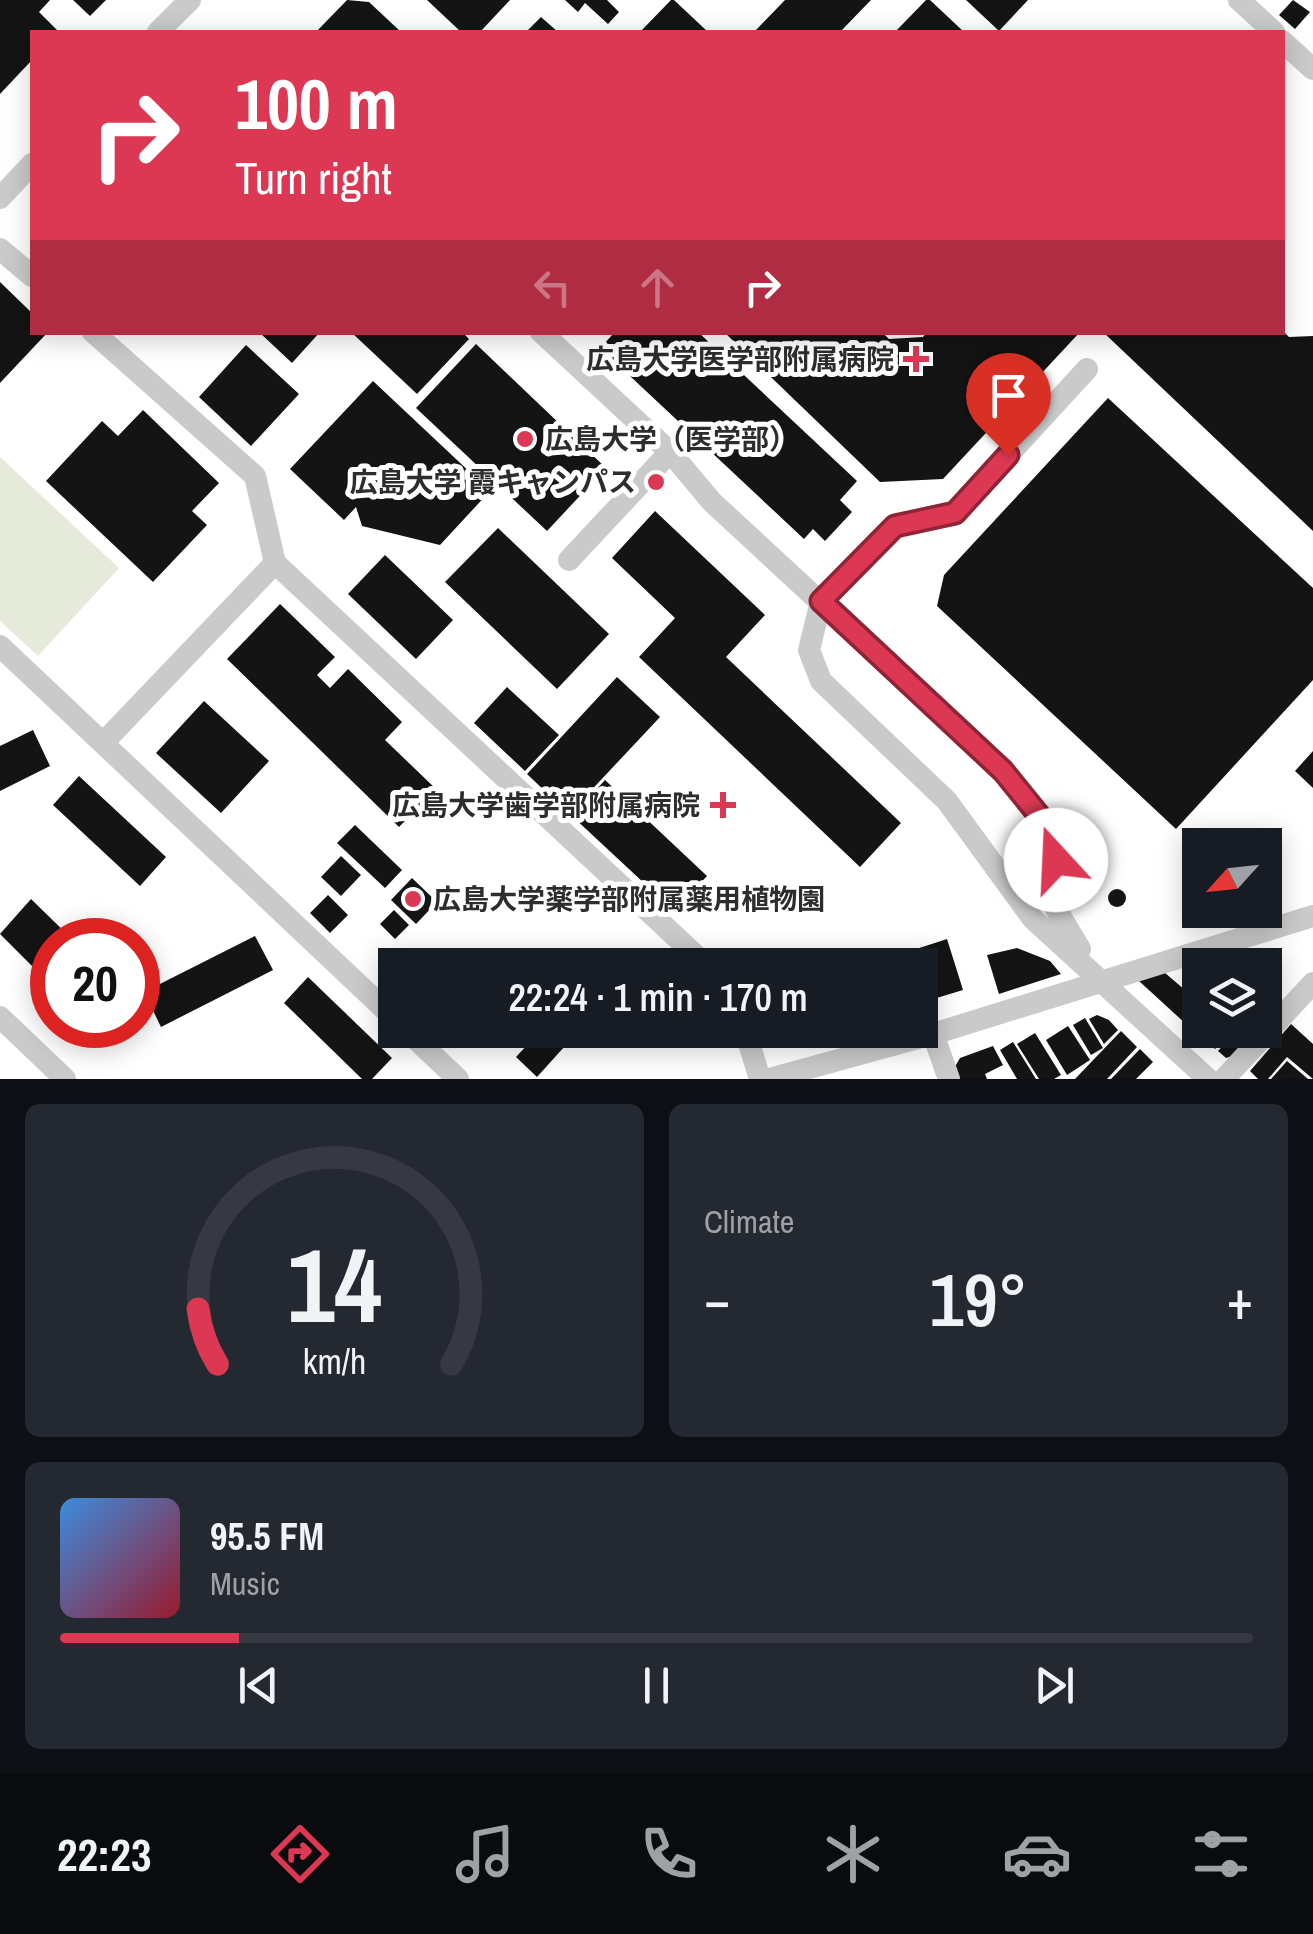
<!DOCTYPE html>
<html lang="en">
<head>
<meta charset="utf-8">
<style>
	body { margin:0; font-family:"Archivo Narrow","Noto Sans JP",sans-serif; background:#242831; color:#f1f3f6; height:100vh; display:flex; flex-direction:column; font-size:38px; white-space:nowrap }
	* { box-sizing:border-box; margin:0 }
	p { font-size:32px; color:#9ea1a6 }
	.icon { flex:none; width:55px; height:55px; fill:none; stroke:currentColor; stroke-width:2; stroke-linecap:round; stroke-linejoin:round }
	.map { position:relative; height:1079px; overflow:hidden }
	.details { display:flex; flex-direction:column; gap:25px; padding:25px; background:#0d0f14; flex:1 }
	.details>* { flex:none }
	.guide { position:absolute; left:30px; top:30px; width:1255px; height:305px; border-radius:0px; box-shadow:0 5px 25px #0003; background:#dc3853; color:#fff; overflow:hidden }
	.needle { width:65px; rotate:243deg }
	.controls { position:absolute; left:1182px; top:828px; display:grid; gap:20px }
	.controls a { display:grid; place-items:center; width:100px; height:100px; border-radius:0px; background:#171b24; box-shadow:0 5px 25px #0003; font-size:50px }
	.speed { position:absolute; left:30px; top:918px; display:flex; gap:20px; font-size:50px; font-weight:700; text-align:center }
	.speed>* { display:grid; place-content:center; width:130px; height:130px; border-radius:50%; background:#171b24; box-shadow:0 5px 25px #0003; line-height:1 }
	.speed .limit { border:15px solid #d22; background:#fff; color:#111 }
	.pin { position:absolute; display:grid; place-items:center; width:85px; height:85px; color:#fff; margin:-102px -42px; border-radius:50% 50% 50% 0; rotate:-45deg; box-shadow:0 0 10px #0007 }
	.pin .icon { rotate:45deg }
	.me { position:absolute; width:110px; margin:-55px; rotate:340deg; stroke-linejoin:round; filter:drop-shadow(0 0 8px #0008) }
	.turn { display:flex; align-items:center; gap:35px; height:210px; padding:0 40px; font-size:45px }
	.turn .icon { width:130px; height:130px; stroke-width:2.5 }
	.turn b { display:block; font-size:70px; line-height:85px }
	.lanes { display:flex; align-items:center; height:95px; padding:0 40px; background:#0003; justify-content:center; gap:50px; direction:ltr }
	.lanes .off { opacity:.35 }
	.big { font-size:75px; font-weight:600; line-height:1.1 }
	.details .card { flex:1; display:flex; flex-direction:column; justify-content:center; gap:15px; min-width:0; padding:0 35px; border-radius:15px; background:#242831 }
	.details .dial { align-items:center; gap:0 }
	.dial svg { height:260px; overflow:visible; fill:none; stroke:#363941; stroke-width:7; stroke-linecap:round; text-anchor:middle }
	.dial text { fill:#f1f3f6; stroke:none }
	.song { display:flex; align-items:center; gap:30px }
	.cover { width:120px; height:120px; border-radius:15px; background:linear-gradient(135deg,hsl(210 70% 55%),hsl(350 70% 35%)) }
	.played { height:10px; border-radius:5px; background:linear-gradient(90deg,#dc3853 15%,#363941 15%) }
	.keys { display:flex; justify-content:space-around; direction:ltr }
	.heat { display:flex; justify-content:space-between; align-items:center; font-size:55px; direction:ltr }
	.details .tiles { flex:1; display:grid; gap:25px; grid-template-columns:1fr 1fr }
	.card:last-child { grid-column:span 2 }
	.trip { position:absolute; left:378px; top:948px; width:560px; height:100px; border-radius:0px; background:#171b24; box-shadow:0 5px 25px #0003; font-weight:600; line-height:100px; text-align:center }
	.dock { display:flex; height:160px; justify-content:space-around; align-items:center; background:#090b0e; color:#9ea1a6 }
	.dock .icon { width:70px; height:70px }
	.dock .selected { color:#dc3853 }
	.dock b { font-size:45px; color:#f1f3f6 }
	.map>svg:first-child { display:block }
	.green { fill:#e5eadb }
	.building { fill:#141414 }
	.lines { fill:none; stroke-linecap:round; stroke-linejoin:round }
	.minor { stroke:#cacaca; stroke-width:22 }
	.route-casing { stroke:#8f2436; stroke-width:25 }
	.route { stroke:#dc3853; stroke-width:18 }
	.poi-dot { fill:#dc3853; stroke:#fff; stroke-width:4 }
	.labels { text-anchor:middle; stroke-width:10; stroke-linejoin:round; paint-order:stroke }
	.poi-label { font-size:28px; font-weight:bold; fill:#2d2d2d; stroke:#fff; text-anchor:end }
</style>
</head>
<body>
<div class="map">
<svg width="1313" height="1079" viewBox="0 0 1313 1079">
	<rect width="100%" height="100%" fill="#fff"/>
	<polygon class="green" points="0,457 119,568 38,656 0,621"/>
	<g class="building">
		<polygon points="0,0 50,0 39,12 59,32 32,32 32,60 0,94"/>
		<polygon points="73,0 106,0 90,16"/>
		<polygon points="347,0 369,2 401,32 316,32"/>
		<polygon points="427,0 510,0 480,32 461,32"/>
		<polygon points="565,0 607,0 619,12 608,24 585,3 578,12"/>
		<polygon points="671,0 674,0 708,32 640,32"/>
		<polygon points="785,0 871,0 840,32 754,32"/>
		<polygon points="926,0 930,0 964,32 895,32"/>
		<polygon points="966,0 1028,0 999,31"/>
		<polygon points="1293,0 1310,12 1295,29 1279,15"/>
		<polygon points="541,17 558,32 526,32"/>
		<polygon points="0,282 32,313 32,332 48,332 0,383"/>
		<polygon points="259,332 320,332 292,363"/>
		<polygon points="351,332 462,332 469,339 417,394"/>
		<polygon points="615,332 698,332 857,481 840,500 852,512 825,541 813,529 804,539 600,348"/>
		<polygon points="724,332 882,332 889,339 923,337 927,332 1080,332 943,479 880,482"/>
		<polygon points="1103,332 1284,332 1289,337 1313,336 1313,531"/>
		<polygon points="476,344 606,468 547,531 416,408"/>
		<polygon points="246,345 299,394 251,446 199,397"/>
		<polygon points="373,381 490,491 440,545 362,526 356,507 344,520 290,469"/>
		<polygon points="1108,398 1313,588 1313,680 1176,829 937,606 944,575"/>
		<polygon points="143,410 219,483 192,511 207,525 153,582 46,481 102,421 118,436"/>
		<polygon points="655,511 765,615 726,657 901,823 860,867 639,657 675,618 612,558"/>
		<polygon points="498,528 609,634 557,689 445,582"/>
		<polygon points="385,555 453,620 416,659 348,594"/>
		<polygon points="280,604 335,657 317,675 330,688 348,669 402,722 385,740 436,789 399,827 227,659"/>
		<polygon points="617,677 660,717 569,814 527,774"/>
		<polygon points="507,687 559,735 525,771 474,723"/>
		<polygon points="204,701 269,761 221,813 156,753"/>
		<polygon points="33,730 50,766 0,791 0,746"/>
		<polygon points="1313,751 1313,788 1295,771"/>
		<polygon points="79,776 166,857 140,886 53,805"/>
		<polygon points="605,780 707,876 674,911 572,816"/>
		<polygon points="355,825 402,870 385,888 337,843"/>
		<polygon points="341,856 361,875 341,896 321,877"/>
		<polygon points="412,878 437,902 416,924 391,900"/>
		<circle cx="1117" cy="898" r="9"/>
		<polygon points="328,895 348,915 330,933 310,913"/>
		<polygon points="31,899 73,940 52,940 52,986 0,934"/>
		<polygon points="394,910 409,925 395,939 380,924"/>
		<polygon points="255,936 273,970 161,1027 144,992"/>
		<polygon points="947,939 963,990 920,1003 920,965 867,965"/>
		<polygon points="1017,948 1050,961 1061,974 999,994 987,955"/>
		<polygon points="1164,972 1200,1003 1198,1035 1139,981"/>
		<polygon points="308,977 392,1058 372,1079 362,1079 284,1003"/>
		<polygon points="1097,1015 1109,1020 1118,1030 1104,1044 1089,1019"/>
		<polygon points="1085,1018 1103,1048 1091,1055 1073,1025"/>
		<polygon points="1291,1024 1313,1044 1313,1079 1287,1057 1268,1079 1258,1079 1250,1071"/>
		<polygon points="1068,1026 1090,1060 1067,1075 1046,1040"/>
		<polygon points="541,1030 547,1030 565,1046 537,1077 516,1057"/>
		<polygon points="1209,1030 1230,1030 1232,1032 1215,1049 1202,1037"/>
		<polygon points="1121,1031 1137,1047 1107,1079 1075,1079"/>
		<polygon points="1035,1033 1061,1075 1054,1079 1039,1079 1017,1044"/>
		<polygon points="1235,1033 1245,1043 1232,1056 1226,1058 1218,1051"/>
		<polygon points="1013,1042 1036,1079 1017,1079 1000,1050"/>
		<polygon points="993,1046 1003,1065 985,1074 987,1079 956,1079 953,1070 960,1058"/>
		<polygon points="1140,1049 1153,1062 1136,1079 1111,1079"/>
		<polygon points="1287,1061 1308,1079 1271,1079"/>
	</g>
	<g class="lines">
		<g class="minor">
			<polyline points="1239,0 1274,32"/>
			<polyline points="158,32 190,0"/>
			<polyline points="1282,41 1313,69"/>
			<polyline points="0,198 32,164"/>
			<polyline points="0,249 32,276"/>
			<polyline points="93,332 255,476 275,563 706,965"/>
			<polyline points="541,332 670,452 712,502 1003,771 1050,829 1056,860 1056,909 1080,949"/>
			<polyline points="1087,369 955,513 895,526 821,601 809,650 821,681 947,801 1033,919 1208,1079"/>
			<polyline points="569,560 670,452"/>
			<polyline points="0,646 395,1019"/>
			<polyline points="103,743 275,563"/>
			<polyline points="0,1017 65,1079"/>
			<polyline points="406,1030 458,1079"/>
			<polyline points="745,1030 760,1079"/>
			<polyline points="933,1034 949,1079"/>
			<polyline points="769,1079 933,1034 1313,916"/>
			<polyline points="1224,1079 1313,983"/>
		</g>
	</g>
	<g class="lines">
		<defs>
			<polyline id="route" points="1008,455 955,513 895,526 821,601 1003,771 1050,829 1056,860"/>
		</defs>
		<use href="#route" class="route-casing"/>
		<use href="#route" class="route"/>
	</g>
	<g class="poi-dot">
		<path d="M911 344h10v10h10v10h-10v10h-10v-10h-10v-10h10z"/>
		<circle cx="525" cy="439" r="10"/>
		<circle cx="656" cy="482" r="10"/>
		<path d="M718 790h10v10h10v10h-10v10h-10v-10h-10v-10h10z"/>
		<circle cx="413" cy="899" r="10"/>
	</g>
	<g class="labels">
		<g class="poi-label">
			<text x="894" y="369">広島大学医学部附属病院</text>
			<text x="545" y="449" text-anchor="start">広島大学（医学部）</text>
			<text x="636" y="492">広島大学 霞キャンパス</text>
			<text x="700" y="815">広島大学歯学部附属病院</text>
			<text x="433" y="909" text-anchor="start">広島大学薬学部附属薬用植物園</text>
		</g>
	</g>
</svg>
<div class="controls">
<a><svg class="needle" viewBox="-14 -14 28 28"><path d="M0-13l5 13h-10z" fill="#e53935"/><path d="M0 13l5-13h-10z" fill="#9ea1a6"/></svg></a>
<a><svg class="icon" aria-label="layers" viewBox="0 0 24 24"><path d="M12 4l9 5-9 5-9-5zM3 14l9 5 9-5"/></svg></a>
</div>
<div class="speed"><div class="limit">20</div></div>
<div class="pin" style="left:1008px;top:455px;background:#d93025"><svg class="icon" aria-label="arrive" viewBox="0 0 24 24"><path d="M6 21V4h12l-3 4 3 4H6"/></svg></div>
<svg class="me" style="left:1056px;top:860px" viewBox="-20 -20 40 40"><circle r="19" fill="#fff"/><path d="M0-13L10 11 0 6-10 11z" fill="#dc3853"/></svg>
<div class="trip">22:24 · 1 min · 170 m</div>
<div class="guide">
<div class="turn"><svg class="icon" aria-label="right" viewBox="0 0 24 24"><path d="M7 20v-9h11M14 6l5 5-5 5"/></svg><div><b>100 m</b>Turn right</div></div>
<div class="lanes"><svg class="icon off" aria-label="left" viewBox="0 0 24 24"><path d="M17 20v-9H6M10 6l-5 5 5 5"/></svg><svg class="icon off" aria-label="ahead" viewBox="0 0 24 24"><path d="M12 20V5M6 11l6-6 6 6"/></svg><svg class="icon" aria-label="right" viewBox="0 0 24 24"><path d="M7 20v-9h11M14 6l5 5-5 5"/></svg></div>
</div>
</div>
<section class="details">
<div class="tiles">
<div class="card dial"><svg viewBox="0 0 100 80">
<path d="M14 69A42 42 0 1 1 86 69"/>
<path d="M14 69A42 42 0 0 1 8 52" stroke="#dc3853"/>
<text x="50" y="56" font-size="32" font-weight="700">14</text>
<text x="50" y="72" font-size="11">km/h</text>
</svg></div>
<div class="card"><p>Climate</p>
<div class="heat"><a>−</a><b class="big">19°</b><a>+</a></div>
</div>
<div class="card">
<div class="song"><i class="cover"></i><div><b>95.5 FM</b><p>Music</p></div></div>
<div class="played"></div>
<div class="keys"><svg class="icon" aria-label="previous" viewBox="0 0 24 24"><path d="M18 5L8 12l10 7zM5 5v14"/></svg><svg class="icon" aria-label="pause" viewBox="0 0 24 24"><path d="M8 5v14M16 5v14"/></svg><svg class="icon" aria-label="next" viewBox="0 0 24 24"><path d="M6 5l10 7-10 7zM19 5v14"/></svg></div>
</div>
</div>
</section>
<nav class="dock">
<b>22:23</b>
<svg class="icon selected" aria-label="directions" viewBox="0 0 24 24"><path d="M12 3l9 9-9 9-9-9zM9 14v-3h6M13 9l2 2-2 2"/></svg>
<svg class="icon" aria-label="music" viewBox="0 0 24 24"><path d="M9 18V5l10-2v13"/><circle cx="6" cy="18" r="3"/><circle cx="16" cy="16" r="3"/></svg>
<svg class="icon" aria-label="phone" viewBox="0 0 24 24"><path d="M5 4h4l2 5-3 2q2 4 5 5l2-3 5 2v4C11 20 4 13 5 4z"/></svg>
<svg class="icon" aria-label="climate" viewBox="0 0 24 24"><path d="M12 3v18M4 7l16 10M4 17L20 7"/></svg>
<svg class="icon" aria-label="car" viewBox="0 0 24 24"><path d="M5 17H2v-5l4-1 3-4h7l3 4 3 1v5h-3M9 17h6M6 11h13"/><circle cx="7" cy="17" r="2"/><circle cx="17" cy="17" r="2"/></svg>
<svg class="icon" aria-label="filters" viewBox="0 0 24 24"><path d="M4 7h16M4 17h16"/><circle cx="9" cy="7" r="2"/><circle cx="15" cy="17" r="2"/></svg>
</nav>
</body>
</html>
